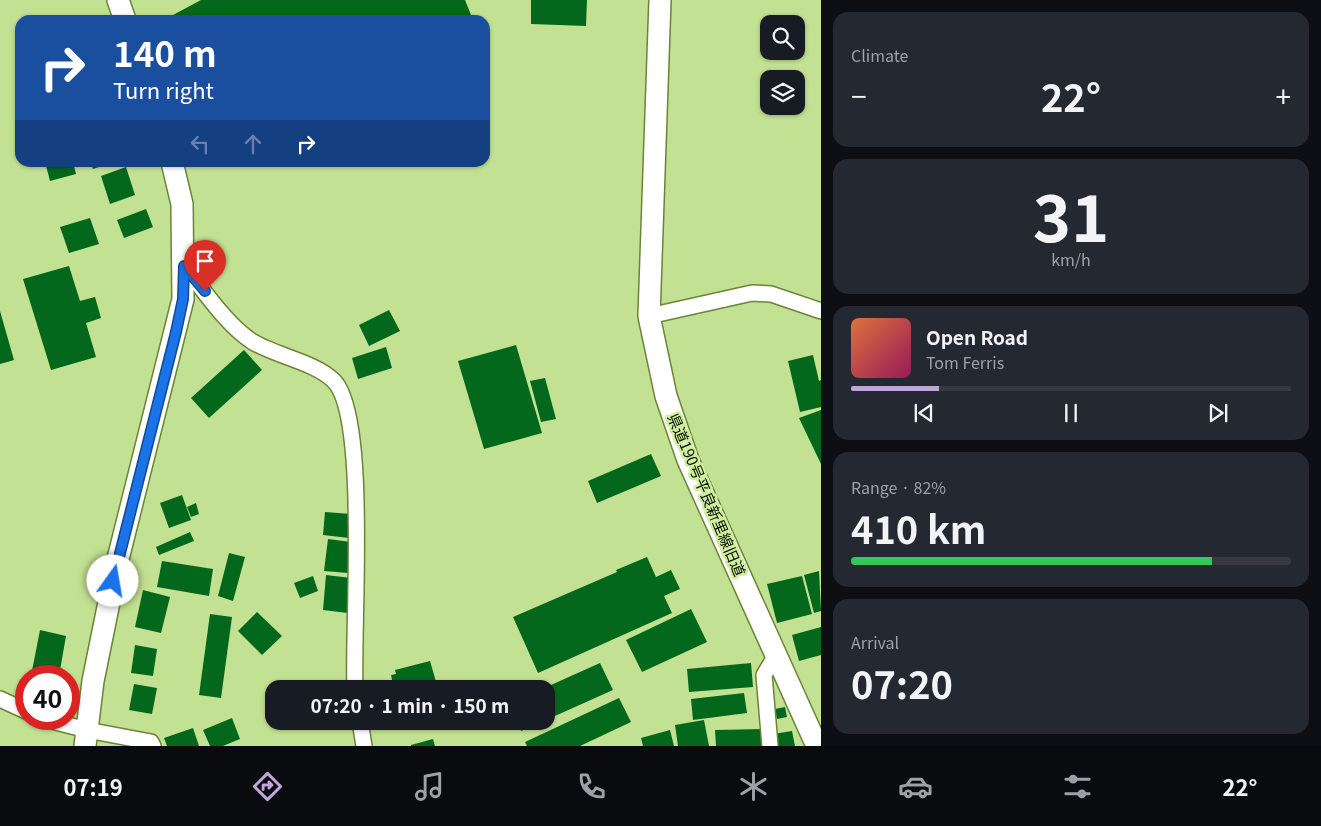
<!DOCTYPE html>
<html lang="en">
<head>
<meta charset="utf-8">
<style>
	body { margin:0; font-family:Georgia,"Noto Sans JP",serif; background:#242831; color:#f1f3f6; height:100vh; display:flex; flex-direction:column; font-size:19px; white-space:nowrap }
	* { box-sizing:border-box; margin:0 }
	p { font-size:16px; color:#9ea1a6 }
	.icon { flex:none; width:28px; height:28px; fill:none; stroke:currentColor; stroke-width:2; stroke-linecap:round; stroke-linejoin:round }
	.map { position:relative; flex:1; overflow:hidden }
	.sheet { display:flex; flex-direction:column; gap:12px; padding:12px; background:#0d0f14; width:500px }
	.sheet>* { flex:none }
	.guide { position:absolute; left:15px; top:15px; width:475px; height:152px; border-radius:15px; box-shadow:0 1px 4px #0004; background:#1a4fa0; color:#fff; overflow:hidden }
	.controls { position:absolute; left:760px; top:15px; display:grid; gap:10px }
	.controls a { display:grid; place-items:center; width:45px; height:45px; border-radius:10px; background:#171b24; box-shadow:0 1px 4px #0004; font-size:25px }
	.speed { position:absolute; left:15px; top:665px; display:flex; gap:10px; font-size:25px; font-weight:700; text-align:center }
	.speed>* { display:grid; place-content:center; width:65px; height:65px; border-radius:50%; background:#171b24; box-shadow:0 1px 4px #0004; line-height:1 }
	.speed .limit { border:8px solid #d22; background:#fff; color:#111 }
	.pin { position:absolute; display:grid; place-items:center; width:42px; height:42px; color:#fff; margin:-51px -21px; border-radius:50% 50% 50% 0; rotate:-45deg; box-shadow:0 0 5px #0007 }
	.pin .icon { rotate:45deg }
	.me { position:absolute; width:55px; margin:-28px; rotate:13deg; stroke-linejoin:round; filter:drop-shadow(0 0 4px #0008) }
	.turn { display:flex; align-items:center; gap:18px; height:105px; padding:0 15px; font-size:22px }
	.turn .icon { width:65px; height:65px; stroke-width:2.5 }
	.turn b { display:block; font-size:35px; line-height:42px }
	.lanes { display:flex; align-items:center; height:48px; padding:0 15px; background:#0003; justify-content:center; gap:25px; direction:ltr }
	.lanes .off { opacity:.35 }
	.big { font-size:38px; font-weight:700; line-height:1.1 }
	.sheet .widget { flex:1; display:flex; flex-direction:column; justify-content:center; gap:8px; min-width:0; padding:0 18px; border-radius:15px; background:#242831 }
	.sheet .dial { align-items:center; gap:0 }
	.dial b { font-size:65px; line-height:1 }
	.song { display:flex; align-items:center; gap:15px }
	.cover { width:60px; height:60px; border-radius:8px; background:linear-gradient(135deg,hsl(20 70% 55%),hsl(330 70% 35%)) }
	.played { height:5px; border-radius:2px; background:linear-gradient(90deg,#c0a6dc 20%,#363941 20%) }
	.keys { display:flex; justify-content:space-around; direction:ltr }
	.heat { display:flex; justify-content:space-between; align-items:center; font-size:28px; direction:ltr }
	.charge { height:8px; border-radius:4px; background:linear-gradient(90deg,#34c759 82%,#363941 0) }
	.trip { position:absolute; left:265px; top:680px; width:290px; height:50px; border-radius:15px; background:#171b24; box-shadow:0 1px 4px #0004; font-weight:700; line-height:50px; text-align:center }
	.tabs { display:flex; height:80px; justify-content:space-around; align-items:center; background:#090b0e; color:#9ea1a6 }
	.tabs .icon { width:35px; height:35px }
	.tabs .current { color:#c0a6dc }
	.tabs b { font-size:22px; color:#f1f3f6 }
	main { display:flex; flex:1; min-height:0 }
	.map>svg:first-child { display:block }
	.building { fill:#03681c }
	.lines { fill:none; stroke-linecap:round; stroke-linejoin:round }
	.street-casing { stroke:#6a8438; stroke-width:18 }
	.secondary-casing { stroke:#6a8438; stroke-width:24 }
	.street { stroke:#fff; stroke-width:15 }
	.secondary { stroke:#fff; stroke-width:21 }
	.route-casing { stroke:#114b97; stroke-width:12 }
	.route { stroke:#1a73e8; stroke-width:9 }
	.labels { text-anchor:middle; stroke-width:5; stroke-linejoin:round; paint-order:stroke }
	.street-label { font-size:15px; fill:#070f00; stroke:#d0ee9f }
</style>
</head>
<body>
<main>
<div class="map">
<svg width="821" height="746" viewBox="0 0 821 746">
	<rect width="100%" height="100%" fill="#c3e192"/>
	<g class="building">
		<polygon points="201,0 465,0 473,20 175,20 173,15"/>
		<polygon points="531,0 587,0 586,26 531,24"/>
		<polygon points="45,162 73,162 76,174 50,181"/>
		<polygon points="90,162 111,162 111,163 93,169"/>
		<polygon points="126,167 135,195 110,204 101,176"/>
		<polygon points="146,209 153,227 124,238 117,220"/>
		<polygon points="90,218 99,244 69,253 60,227"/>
		<polygon points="69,266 80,301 95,297 101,318 86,323 96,357 51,370 23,279"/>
		<polygon points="389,310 400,331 369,346 359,325"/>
		<polygon points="0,311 14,360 0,364"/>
		<polygon points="516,345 542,433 484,449 458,361"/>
		<polygon points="386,347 392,368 358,379 352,358"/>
		<polygon points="244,350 262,370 209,418 191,398"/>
		<polygon points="813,355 819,381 821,380 821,407 800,412 788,361"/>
		<polygon points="545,378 556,419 541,422 530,381"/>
		<polygon points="821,410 821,464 799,418"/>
		<polygon points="651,454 661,476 597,503 588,481"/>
		<polygon points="182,495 191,520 169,528 160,503"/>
		<polygon points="196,503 199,514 191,517 187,507"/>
		<polygon points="325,512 351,514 349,538 323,535"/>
		<polygon points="190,532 194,541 159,555 156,547"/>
		<polygon points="328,539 351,542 348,573 324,571"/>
		<polygon points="229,553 245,557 233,601 218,596"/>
		<polygon points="647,557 656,577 671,570 680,589 664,596 672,613 538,673 513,617 617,572 616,570"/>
		<polygon points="162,561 213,569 209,596 157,587"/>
		<polygon points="819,571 821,611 814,613 804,575"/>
		<polygon points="326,575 351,578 348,613 323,610"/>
		<polygon points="313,576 318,591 300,598 294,583"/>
		<polygon points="802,576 812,614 777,623 767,584"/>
		<polygon points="143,590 170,597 161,633 135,627"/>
		<polygon points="691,609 707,642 642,672 626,640"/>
		<polygon points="257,612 282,636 262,655 238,631"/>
		<polygon points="210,614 232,617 221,698 199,695"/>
		<polygon points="821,627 821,655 799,661 792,635"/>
		<polygon points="40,630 66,636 59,676 31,676"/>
		<polygon points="135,645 157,649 153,676 131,673"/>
		<polygon points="430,661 437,685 426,689 394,689 391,675 396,674 395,670"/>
		<polygon points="600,663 613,690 546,720 546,689 542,689"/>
		<polygon points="751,663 753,687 689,692 687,669"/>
		<polygon points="134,684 157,688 152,714 129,710"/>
		<polygon points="744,693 747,713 693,720 691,699"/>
		<polygon points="619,698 631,722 580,746 527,746 525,742"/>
		<polygon points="785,707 787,717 777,719 775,709"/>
		<polygon points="232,718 240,739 223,746 210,746 203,730"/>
		<polygon points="704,720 709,746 678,746 675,725"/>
		<polygon points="402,721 433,721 434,723 404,730"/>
		<polygon points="517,721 543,721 521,731"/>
		<polygon points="193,728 199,746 167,746 164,738"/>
		<polygon points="763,729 763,746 716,746 715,730"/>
		<polygon points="670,730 674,746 643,746 641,738"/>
		<polygon points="792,731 795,746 776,746 773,734"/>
		<polygon points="433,739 435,746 411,746 411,745"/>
	</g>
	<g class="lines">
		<defs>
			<g id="street">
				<path d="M184,266C203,289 227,326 253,342C276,356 315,362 334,381C369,417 352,631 355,689"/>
				<polyline points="649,316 752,293 771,294 821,311"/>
				<polyline points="0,699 26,711"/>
				<polyline points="44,719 87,730 151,742 153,746"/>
				<polyline points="360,721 364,746"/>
				<polyline points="770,746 764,675 776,655"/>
			</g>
			<g id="secondary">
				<polyline points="118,0 125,20"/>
				<polyline points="660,0 649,316 666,396 688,460 817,746"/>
				<polyline points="85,746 93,681 117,563 183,299 182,204 172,162"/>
			</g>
		</defs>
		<use href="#street" class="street-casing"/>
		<use href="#secondary" class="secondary-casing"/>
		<use href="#street" class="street"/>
		<use href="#secondary" class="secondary"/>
	</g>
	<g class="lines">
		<defs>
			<polyline id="route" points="113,581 176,332 183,299 184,266 205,291"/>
		</defs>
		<use href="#route" class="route-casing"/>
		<use href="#route" class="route"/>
	</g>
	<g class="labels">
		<g class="street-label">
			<text transform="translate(706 495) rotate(67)" y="5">県道190号平良新里線旧道</text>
		</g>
	</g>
</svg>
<div class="controls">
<a><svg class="icon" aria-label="search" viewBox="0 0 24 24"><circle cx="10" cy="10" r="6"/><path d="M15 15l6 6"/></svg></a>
<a><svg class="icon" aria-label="layers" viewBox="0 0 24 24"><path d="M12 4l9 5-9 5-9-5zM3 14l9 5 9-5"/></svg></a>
</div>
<div class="speed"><div class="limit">40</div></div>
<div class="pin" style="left:205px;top:291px;background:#d93025"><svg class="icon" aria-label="arrive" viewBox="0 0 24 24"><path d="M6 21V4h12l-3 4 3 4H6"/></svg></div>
<svg class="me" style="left:113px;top:581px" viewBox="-20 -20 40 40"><circle r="19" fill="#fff"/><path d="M0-13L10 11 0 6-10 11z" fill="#1a73e8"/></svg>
<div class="trip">07:20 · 1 min · 150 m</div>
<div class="guide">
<div class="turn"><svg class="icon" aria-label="right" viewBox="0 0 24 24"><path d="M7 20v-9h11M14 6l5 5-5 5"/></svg><div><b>140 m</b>Turn right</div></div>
<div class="lanes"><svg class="icon off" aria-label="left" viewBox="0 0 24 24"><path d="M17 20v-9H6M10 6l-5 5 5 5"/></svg><svg class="icon off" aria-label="ahead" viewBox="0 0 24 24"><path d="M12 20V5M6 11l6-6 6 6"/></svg><svg class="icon" aria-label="right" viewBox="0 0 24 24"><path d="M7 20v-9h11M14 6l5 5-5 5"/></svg></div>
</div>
</div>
<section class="sheet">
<div class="widget"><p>Climate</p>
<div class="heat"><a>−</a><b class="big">22°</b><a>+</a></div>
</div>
<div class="widget dial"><b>31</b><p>km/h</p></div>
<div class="widget">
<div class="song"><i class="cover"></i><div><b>Open Road</b><p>Tom Ferris</p></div></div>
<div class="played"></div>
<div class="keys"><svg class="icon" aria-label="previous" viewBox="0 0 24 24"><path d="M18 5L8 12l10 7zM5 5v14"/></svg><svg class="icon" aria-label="pause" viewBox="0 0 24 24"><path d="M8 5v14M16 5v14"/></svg><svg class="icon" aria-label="next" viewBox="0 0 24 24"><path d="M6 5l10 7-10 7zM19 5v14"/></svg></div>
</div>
<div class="widget"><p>Range · 82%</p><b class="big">410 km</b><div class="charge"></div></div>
<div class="widget"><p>Arrival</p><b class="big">07:20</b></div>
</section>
</main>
<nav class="tabs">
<b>07:19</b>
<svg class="icon current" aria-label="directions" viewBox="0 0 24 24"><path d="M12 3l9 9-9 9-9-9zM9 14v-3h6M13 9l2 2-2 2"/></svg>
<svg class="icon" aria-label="music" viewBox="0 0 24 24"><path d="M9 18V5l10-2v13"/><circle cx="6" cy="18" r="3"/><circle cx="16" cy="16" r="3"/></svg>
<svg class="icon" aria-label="phone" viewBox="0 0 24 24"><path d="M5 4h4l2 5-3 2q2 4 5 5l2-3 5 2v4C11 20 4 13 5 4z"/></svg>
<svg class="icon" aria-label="climate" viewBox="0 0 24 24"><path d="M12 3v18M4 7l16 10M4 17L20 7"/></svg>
<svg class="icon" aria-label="car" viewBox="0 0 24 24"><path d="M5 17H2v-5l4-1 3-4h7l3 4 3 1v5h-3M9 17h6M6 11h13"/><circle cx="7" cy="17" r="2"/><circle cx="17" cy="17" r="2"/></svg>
<svg class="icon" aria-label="filters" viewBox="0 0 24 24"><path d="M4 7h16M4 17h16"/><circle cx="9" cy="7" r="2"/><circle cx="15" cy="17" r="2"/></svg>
<b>22°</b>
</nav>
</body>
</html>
